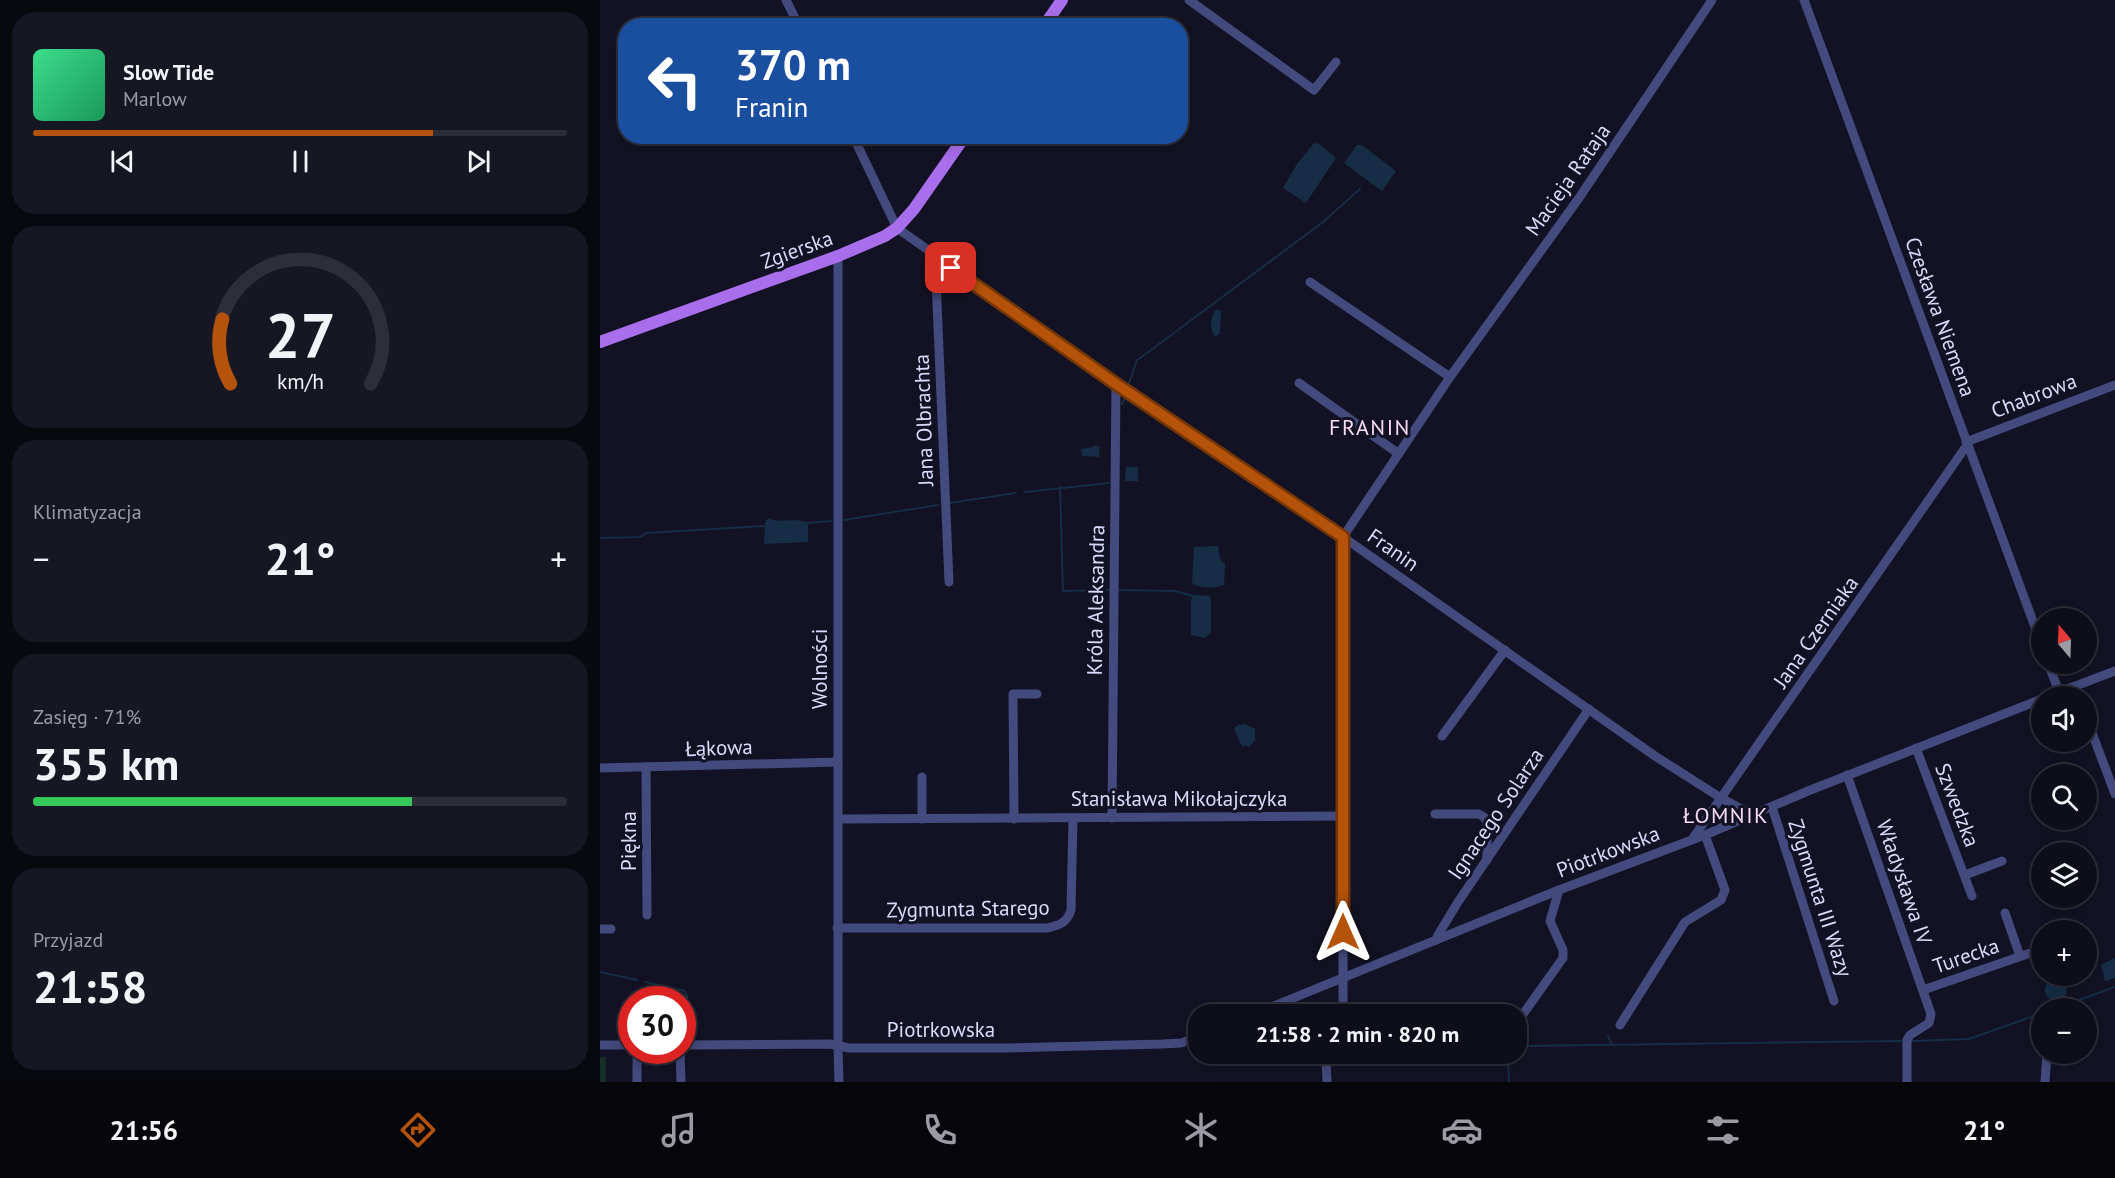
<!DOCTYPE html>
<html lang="pl">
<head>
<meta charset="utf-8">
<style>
	body { margin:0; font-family:"PT Sans",sans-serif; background:#171724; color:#f1f3f6; height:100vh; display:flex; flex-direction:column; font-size:22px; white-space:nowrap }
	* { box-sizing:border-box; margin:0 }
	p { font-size:20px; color:#9b9ca3 }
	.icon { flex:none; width:33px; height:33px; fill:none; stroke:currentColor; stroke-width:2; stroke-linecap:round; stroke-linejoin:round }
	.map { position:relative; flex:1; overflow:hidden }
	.sheet { display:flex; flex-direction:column; gap:12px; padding:12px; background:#08080f; width:600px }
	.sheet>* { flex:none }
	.top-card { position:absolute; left:18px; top:18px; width:570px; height:126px; border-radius:24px; box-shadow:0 3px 15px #0003,0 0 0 2px #2e2e3a; background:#1a4fa0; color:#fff; overflow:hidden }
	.needle { width:39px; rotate:341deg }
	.fabs { position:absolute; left:1431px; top:608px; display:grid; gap:12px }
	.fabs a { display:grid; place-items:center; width:66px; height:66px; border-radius:50%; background:#0e0e1b; box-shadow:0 3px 15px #0003,0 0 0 2px #2e2e3a; font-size:30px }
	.speed { position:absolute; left:18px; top:986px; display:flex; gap:12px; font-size:30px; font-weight:700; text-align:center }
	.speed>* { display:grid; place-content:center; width:78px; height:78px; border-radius:50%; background:#0e0e1b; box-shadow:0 3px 15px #0003,0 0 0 2px #2e2e3a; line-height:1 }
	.speed .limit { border:9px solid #d22; background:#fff; color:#111 }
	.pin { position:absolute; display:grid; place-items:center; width:51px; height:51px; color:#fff; margin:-26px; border-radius:12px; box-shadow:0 3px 9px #0006 }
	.me { position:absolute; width:66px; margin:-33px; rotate:0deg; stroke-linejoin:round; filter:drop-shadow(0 0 4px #0008) }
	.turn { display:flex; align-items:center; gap:21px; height:126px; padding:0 18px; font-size:27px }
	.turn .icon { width:78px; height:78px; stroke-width:2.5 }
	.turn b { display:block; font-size:42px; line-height:51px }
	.big { font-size:45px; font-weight:800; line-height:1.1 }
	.sheet .tile { flex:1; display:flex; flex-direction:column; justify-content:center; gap:9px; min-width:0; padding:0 21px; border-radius:24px; background:#171724 }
	.sheet .dial { align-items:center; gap:0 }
	.dial svg { height:156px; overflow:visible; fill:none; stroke:#2e2e3a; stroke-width:7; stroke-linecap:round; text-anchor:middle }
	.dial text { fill:#f1f3f6; stroke:none }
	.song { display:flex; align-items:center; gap:18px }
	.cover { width:72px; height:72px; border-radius:9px; background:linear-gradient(135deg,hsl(150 70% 55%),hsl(150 70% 35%)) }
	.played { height:6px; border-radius:3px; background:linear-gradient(90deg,#b45309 75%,#2e2e3a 75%) }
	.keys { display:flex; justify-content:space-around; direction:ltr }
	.heat { display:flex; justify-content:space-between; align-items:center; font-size:33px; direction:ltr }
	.charge { height:9px; border-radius:4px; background:linear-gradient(90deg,#34c759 71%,#2e2e3a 0) }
	.trip { position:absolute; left:588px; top:1004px; width:339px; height:60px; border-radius:24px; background:#0e0e1b; box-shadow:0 3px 15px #0003,0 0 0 2px #2e2e3a; font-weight:800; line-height:60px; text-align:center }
	.tabs { display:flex; height:96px; justify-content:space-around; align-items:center; background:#06060b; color:#9b9ca3 }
	.tabs .icon { width:42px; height:42px }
	.tabs .on { color:#b45309 }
	.tabs b { font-size:27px; color:#f1f3f6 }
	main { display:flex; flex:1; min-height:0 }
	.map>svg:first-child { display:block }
	.green { fill:#162d28 }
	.water { fill:#152e45 }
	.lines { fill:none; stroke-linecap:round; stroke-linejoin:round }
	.stream { stroke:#152e45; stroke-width:2 }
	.minor { stroke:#434a7d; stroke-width:9 }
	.major { stroke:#a96eec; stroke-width:12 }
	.route-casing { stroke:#753606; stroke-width:15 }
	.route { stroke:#b45309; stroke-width:10 }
	.labels { text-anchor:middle; stroke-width:6; stroke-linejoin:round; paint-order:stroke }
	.street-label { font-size:21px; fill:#d9dbfa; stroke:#121224 }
	.neighbourhood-label { font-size:22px; letter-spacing:1.5px; fill:#fadbf4; stroke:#121224 }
</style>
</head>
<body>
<main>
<section class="sheet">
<div class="tile">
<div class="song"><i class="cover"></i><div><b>Slow Tide</b><p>Marlow</p></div></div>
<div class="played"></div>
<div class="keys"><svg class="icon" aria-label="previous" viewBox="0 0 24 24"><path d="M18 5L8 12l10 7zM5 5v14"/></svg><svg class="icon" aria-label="pause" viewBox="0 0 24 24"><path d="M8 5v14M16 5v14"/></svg><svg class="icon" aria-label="next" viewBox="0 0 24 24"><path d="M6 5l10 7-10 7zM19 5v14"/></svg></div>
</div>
<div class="tile dial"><svg viewBox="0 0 100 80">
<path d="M14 69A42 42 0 1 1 86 69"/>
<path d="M14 69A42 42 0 0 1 10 36" stroke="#b45309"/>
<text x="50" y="56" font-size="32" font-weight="700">27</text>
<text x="50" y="72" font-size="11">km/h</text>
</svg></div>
<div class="tile"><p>Klimatyzacja</p>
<div class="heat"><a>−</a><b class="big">21°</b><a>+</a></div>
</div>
<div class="tile"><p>Zasięg · 71%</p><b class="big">355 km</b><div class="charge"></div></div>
<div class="tile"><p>Przyjazd</p><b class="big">21:58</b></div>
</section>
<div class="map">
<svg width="1515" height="1082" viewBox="0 0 1515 1082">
	<rect width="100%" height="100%" fill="#121224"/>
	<rect class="green" x="0" y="1057" width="6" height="25"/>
	<g class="water">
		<polygon points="714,143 719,144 736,158 706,203 683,188 697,164"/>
		<polygon points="757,145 762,145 796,171 782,191 744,163"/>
		<path d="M617,309L621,311L620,334L615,337C609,330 610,315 617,309Z"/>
		<polygon points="496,445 500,447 499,457 482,456 481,449 493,447"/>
		<polygon points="526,467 538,467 538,481 525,481"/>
		<path d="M168,518C180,524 195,517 208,523V542L164,544L165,523Z"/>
		<path d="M618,546L621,562L625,563L624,585C613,589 602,588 592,584L594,547Z"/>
		<polygon points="597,595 609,596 611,598 611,633 605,638 591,635 591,600 593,596"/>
		<polygon points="645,724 655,729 655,740 650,747 645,745 643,747 640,743 634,728 638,725"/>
		<polygon points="1515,958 1515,978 1505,981 1501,965"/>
		<circle cx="1456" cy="990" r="11"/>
	</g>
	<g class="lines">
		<g class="stream">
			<polyline points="528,386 537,360 543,356 723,222 760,189"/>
			<polyline points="522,404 526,395"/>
			<polyline points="460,487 463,591 510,590"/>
			<polyline points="425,492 509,483"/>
			<polyline points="349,503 416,493"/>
			<polyline points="244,520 338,505"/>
			<polyline points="207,523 231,521"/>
			<polyline points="0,538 41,537 46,533 165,526"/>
			<polyline points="519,590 575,591 593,596"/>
			<polyline points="0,972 37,980"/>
			<polyline points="45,982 85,991 87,996 87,1016"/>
			<polyline points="1457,1008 1515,987"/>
			<polyline points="1008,1036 1012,1045"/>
			<polyline points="1312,1041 1369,1039 1442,1013"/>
			<polyline points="916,1046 1301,1041"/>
			<polyline points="908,1053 909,1082"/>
		</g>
		<g class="minor">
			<polyline points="186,0 199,26"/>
			<polyline points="589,0 714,90 736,62"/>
			<polyline points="1204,0 1442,646"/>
			<polyline points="253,136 297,228 516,383 743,537 1055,756 1121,798 1152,815"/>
			<polyline points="238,256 238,1046 239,1082"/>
			<polyline points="335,256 349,582"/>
			<polyline points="710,282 850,377"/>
			<polyline points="699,383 799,454"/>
			<polyline points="1366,442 1515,385"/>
			<polyline points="1448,663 1459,692"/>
			<polyline points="1449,696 1515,671"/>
			<polyline points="1486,717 1515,794"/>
			<polyline points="842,736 905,650"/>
			<polyline points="1316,748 1372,896"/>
			<polyline points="46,767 47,915"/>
			<polyline points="0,768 238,762"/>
			<polyline points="1247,775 1331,1014 1329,1023 1310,1035 1307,1040 1307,1082"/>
			<polyline points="322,777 322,819"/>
			<polyline points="1172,807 1234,1001"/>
			<polyline points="835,814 879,814 884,817 887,822 887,860"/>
			<polyline points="512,818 516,383"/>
			<polyline points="238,819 744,816"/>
			<polyline points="414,819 413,694 437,694"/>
			<polyline points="1093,838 1367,445"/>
			<polyline points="1365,875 1402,861"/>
			<polyline points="1405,913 1420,956"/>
			<path d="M237,928H447C460,925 467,923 471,910L473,818"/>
			<polyline points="0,929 11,929"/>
			<polyline points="836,940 838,935 858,902 989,709"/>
			<polyline points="1323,990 1442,949"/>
			<polyline points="654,1014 959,890 1105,835 1208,791 1442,699"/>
			<polyline points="743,1014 743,537 850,377 979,198 1112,0"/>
			<polyline points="916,1024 963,958 963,950 950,921 959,890"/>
			<polyline points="1020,1025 1085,922 1121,900 1125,890 1105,835"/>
			<polyline points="0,1045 32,1045"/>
			<polyline points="82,1045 230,1044 249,1048 409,1048 562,1044 581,1043 598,1037"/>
			<polyline points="37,1050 37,1082"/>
			<polyline points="80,1050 81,1082"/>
			<polyline points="727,1082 726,1060 729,1053"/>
			<polyline points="1445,1082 1447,1053"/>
		</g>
		<g class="major">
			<polyline points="444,26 462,0"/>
			<polyline points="0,342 238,256 285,236 297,228 314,209 365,136"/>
		</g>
	</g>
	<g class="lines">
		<defs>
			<polyline id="route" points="351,268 516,384 743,537 743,932"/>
		</defs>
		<use href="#route" class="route-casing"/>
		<use href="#route" class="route"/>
	</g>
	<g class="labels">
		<g class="street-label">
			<text transform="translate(968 180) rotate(-55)" y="7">Macieja Rataja</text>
			<text transform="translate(197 250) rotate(-20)" y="7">Zgierska</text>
			<text transform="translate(1340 317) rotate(70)" y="7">Czesława Niemena</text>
			<text transform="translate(1434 396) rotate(-21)" y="7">Chabrowa</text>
			<text transform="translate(324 420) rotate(-92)" y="7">Jana Olbrachta</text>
			<text transform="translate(793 550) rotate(35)" y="7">Franin</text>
			<text transform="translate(496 600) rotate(-89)" y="7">Króla Aleksandra</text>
			<text transform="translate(1216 632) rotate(-55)" y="7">Jana Czerniaka</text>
			<text transform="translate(220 669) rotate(-90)" y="7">Wolności</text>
			<text transform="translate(119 748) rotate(-2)" y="7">Łąkowa</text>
			<text x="579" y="806">Stanisława Mikołajczyka</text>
			<text transform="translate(1357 805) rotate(69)" y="7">Szwedzka</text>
			<text transform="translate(896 814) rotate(-56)" y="7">Ignacego Solarza</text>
			<text transform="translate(29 841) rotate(-90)" y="7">Piękna</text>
			<text transform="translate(1008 852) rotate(-21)" y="7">Piotrkowska</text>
			<text transform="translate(1304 882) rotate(71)" y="7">Władysława IV</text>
			<text transform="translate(1220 898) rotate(72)" y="7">Zygmunta III Wazy</text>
			<text transform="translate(368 909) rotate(-1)" y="7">Zygmunta Starego</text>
			<text transform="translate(1366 956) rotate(-19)" y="7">Turecka</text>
			<text x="341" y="1037">Piotrkowska</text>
		</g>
		<g class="neighbourhood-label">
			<text x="770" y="435">FRANIN</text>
			<text x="1126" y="823">ŁOMNIK</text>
		</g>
	</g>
</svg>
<div class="fabs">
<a><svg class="needle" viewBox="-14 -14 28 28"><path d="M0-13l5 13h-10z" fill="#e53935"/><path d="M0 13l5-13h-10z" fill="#9b9ca3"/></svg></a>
<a><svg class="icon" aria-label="sound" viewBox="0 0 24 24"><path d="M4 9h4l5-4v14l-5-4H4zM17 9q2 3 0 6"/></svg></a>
<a><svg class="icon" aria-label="search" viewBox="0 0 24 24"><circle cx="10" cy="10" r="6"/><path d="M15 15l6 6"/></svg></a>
<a><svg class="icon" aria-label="layers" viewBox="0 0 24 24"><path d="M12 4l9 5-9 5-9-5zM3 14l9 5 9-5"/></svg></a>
<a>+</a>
<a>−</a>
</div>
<div class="speed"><div class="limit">30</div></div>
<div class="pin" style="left:351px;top:268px;background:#d93025"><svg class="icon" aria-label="arrive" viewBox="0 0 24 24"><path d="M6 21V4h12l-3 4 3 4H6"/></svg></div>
<svg class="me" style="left:743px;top:932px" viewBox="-20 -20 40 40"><path d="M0-17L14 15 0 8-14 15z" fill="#b45309" stroke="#fff" stroke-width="4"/></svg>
<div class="trip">21:58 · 2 min · 820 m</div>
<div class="top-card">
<div class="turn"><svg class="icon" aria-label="left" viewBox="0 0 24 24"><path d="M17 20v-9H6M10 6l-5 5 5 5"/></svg><div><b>370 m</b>Franin</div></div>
</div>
</div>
</main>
<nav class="tabs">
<b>21:56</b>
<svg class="icon on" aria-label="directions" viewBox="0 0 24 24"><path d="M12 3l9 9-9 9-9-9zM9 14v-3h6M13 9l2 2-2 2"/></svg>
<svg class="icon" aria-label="music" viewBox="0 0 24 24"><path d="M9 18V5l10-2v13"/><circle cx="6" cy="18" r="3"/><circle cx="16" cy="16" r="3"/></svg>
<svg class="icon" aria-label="phone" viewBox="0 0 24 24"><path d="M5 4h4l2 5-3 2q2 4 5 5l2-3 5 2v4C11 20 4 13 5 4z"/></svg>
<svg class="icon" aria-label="climate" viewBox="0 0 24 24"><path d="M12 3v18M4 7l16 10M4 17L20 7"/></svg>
<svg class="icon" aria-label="car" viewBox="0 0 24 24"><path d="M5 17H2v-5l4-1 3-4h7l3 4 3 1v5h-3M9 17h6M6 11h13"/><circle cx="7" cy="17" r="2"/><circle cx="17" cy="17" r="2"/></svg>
<svg class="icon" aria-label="filters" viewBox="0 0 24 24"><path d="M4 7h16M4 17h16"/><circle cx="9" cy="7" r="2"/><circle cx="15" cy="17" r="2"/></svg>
<b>21°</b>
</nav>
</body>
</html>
